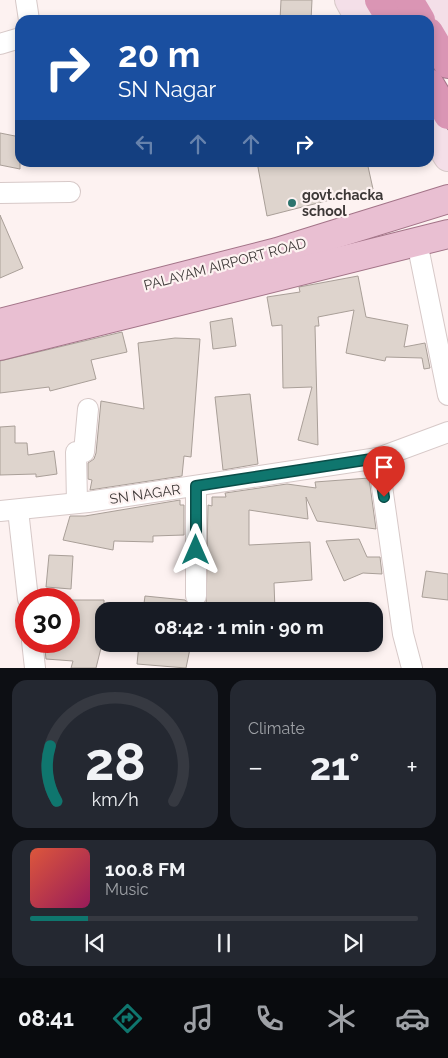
<!DOCTYPE html>
<html lang="en">
<head>
<meta charset="utf-8">
<style>
	body { margin:0; font-family:Raleway,sans-serif; background:#242831; color:#f1f3f6; height:100vh; display:flex; flex-direction:column; font-size:19px; white-space:nowrap }
	* { box-sizing:border-box; margin:0 }
	p { font-size:16px; color:#9ea1a6 }
	.icon { flex:none; width:28px; height:28px; fill:none; stroke:currentColor; stroke-width:2; stroke-linecap:round; stroke-linejoin:round }
	.map { position:relative; height:668px; overflow:hidden }
	.drawer { display:flex; flex-direction:column; gap:12px; padding:12px; background:#0d0f14; flex:1 }
	.drawer>* { flex:none }
	.top-card { position:absolute; left:15px; top:15px; width:419px; height:152px; border-radius:15px; box-shadow:0 2px 8px #0003; background:#1a4fa0; color:#fff; overflow:hidden }
	.speed { position:absolute; left:15px; top:588px; display:flex; gap:10px; font-size:25px; font-weight:700; text-align:center }
	.speed>* { display:grid; place-content:center; width:65px; height:65px; border-radius:50%; background:#171b24; box-shadow:0 2px 8px #0003; line-height:1 }
	.speed .limit { border:8px solid #d22; background:#fff; color:#111 }
	.pin { position:absolute; display:grid; place-items:center; width:42px; height:42px; color:#fff; margin:-51px -21px; border-radius:50% 50% 50% 0; rotate:-45deg; box-shadow:0 0 5px #0007 }
	.pin .icon { rotate:45deg }
	.me { position:absolute; width:55px; margin:-28px; rotate:0deg; stroke-linejoin:round; filter:drop-shadow(0 0 4px #0008) }
	.turn { display:flex; align-items:center; gap:18px; height:105px; padding:0 20px; font-size:22px }
	.turn .icon { width:65px; height:65px; stroke-width:2.5 }
	.turn b { display:block; font-size:35px; line-height:42px }
	.lanes { display:flex; align-items:center; height:48px; padding:0 20px; background:#0003; justify-content:center; gap:25px; direction:ltr }
	.lanes .off { opacity:.35 }
	.big { font-size:38px; font-weight:700; line-height:1.1 }
	.drawer .tile { flex:1; display:flex; flex-direction:column; justify-content:center; gap:8px; min-width:0; padding:0 18px; border-radius:15px; background:#242831 }
	.drawer .dial { align-items:center; gap:0 }
	.dial svg { height:130px; overflow:visible; fill:none; stroke:#363941; stroke-width:7; stroke-linecap:round; text-anchor:middle }
	.dial text { fill:#f1f3f6; stroke:none }
	.song { display:flex; align-items:center; gap:15px }
	.cover { width:60px; height:60px; border-radius:8px; background:linear-gradient(135deg,hsl(10 70% 55%),hsl(330 70% 35%)) }
	.played { height:5px; border-radius:2px; background:linear-gradient(90deg,#0f766e 15%,#363941 15%) }
	.keys { display:flex; justify-content:space-around; direction:ltr }
	.heat { display:flex; justify-content:space-between; align-items:center; font-size:28px; direction:ltr }
	.drawer .tiles { flex:1; display:grid; gap:12px; grid-template-columns:1fr 1fr }
	.tile:last-child { grid-column:span 2 }
	.trip { position:absolute; left:95px; top:602px; width:288px; height:50px; border-radius:15px; background:#171b24; box-shadow:0 2px 8px #0003; font-weight:700; line-height:50px; text-align:center }
	.dock { display:flex; height:80px; justify-content:space-around; align-items:center; background:#090b0e; color:#9ea1a6 }
	.dock .icon { width:35px; height:35px }
	.dock .active { color:#0f766e }
	.dock b { font-size:22px; color:#f1f3f6 }
	.map>svg:first-child { display:block }
	.building { fill:#ded4cd; stroke:#a99f98 }
	.lines { fill:none; stroke-linecap:round; stroke-linejoin:round }
	.street-casing { stroke:#d7c9c8; stroke-width:22 }
	.secondary-casing { stroke:#d7c9c8; stroke-width:30 }
	.primary-casing { stroke:#a37488; stroke-width:30 }
	.highway-casing { stroke:#a37488; stroke-width:30 }
	.street { stroke:#fff; stroke-width:20 }
	.secondary { stroke:#f4dfe8; stroke-width:28 }
	.primary { stroke:#e9bfd2; stroke-width:28 }
	.highway { stroke:#da95b4; stroke-width:28 }
	.route-casing { stroke:#0a4d48; stroke-width:12 }
	.route { stroke:#0f766e; stroke-width:9 }
	.poi-dot { fill:#2c746d; stroke:#fdf2f1; stroke-width:2 }
	.labels { text-anchor:middle; stroke-width:4.5; stroke-linejoin:round; paint-order:stroke }
	.poi-label { font-size:14px; font-weight:bold; fill:#3d3837; stroke:#fdf2f1; text-anchor:start }
	.street-label { font-size:14px; fill:#3d3837; stroke:#fdf2f1 }
</style>
</head>
<body>
<div class="map">
<svg width="448" height="668" viewBox="0 0 448 668">
	<rect width="100%" height="100%" fill="#fdf2f1"/>
	<g class="building">
		<polygon points="281,0 312,0 311,20 280,20"/>
		<polygon points="0,133 20,137 20,169 0,165"/>
		<polygon points="257,162 367,162 373,189 267,216"/>
		<polygon points="0,215 23,268 0,278"/>
		<polygon points="358,276 366,317 408,325 404,347 425,343 430,368 424,369 422,358 386,357 385,361 346,353 354,310 318,317 319,326 315,326 318,445 298,440 312,387 283,388 282,325 272,326 267,297 300,292 299,287"/>
		<polygon points="232,318 236,346 213,349 210,322"/>
		<polygon points="122,332 127,352 91,360 96,379 50,391 49,387 0,393 0,361"/>
		<polygon points="175,338 200,339 191,457 184,456 182,476 90,490 92,480 88,479 88,463 94,459 96,453 101,401 144,409 138,343"/>
		<polygon points="250,394 258,464 223,470 215,397"/>
		<polygon points="15,426 15,443 27,443 28,455 54,451 57,474 36,477 36,474 0,475 0,427"/>
		<polygon points="369,478 376,529 317,521 306,497 308,519 249,510 249,545 310,542 312,580 274,583 275,611 206,611 208,505 212,506 212,497 226,497 225,493 287,484 316,488 315,482"/>
		<polygon points="180,500 180,505 184,505 184,535 153,536 153,542 114,541 113,550 63,540 70,516 85,516"/>
		<polygon points="359,539 367,557 380,557 382,574 363,573 344,581 326,541"/>
		<polygon points="49,555 73,556 71,589 46,587"/>
		<polygon points="426,571 448,574 448,600 422,597"/>
		<polygon points="145,596 185,600 190,606 190,611 143,611"/>
		<polygon points="69,600 104,600 104,636 96,668 71,668 73,661 46,659 44,641 69,641"/>
		<polygon points="139,644 191,644 186,668 137,664"/>
	</g>
	<g class="lines">
		<defs>
			<g id="street">
				<polyline points="26,0 29,20"/>
				<polyline points="0,44 20,38"/>
				<polyline points="0,193 70,192"/>
				<polyline points="417,242 448,395"/>
				<polyline points="378,458 403,634 412,668"/>
				<polyline points="77,503 76,452 84,452 88,409"/>
				<polyline points="18,510 28,599"/>
				<polyline points="0,511 88,502 378,458 448,432"/>
				<polyline points="196,596 196,487"/>
				<polyline points="32,641 35,668"/>
			</g>
			<g id="secondary">
				<polyline points="349,0 360,20"/>
				<polyline points="432,0 448,26"/>
				<polyline points="429,127 448,157"/>
			</g>
			<g id="primary">
				<polyline points="0,323 277,252 448,199"/>
				<polyline points="0,346 448,234"/>
			</g>
			<g id="highway">
				<polyline points="379,0 391,20"/>
				<polyline points="409,0 421,20"/>
				<polyline points="429,32 448,64"/>
				<polyline points="429,83 448,115"/>
			</g>
		</defs>
		<use href="#street" class="street-casing"/>
		<use href="#secondary" class="secondary-casing"/>
		<use href="#primary" class="primary-casing"/>
		<use href="#highway" class="highway-casing"/>
		<use href="#street" class="street"/>
		<use href="#secondary" class="secondary"/>
		<use href="#primary" class="primary"/>
		<use href="#highway" class="highway"/>
	</g>
	<g class="lines">
		<defs>
			<polyline id="route" points="196,550 196,486 378,458 384,497"/>
		</defs>
		<use href="#route" class="route-casing"/>
		<use href="#route" class="route"/>
	</g>
	<circle class="poi-dot" cx="292" cy="203" r="5"/>
	<g class="labels">
		<g class="poi-label">
			<text x="302" y="200">govt.chacka<tspan x="302" dy="16">school</tspan></text>
		</g>
		<g class="street-label">
			<text transform="translate(225 264) rotate(-15)" y="5">PALAYAM AIRPORT ROAD</text>
			<text transform="translate(145 494) rotate(-8)" y="5">SN NAGAR</text>
		</g>
	</g>
</svg>
<div class="speed"><div class="limit">30</div></div>
<div class="pin" style="left:384px;top:497px;background:#d93025"><svg class="icon" aria-label="arrive" viewBox="0 0 24 24"><path d="M6 21V4h12l-3 4 3 4H6"/></svg></div>
<svg class="me" style="left:196px;top:550px" viewBox="-20 -20 40 40"><path d="M0-17L14 15 0 8-14 15z" fill="#0f766e" stroke="#fff" stroke-width="4"/></svg>
<div class="trip">08:42 · 1 min · 90 m</div>
<div class="top-card">
<div class="turn"><svg class="icon" aria-label="right" viewBox="0 0 24 24"><path d="M7 20v-9h11M14 6l5 5-5 5"/></svg><div><b>20 m</b>SN Nagar</div></div>
<div class="lanes"><svg class="icon off" aria-label="left" viewBox="0 0 24 24"><path d="M17 20v-9H6M10 6l-5 5 5 5"/></svg><svg class="icon off" aria-label="ahead" viewBox="0 0 24 24"><path d="M12 20V5M6 11l6-6 6 6"/></svg><svg class="icon off" aria-label="ahead" viewBox="0 0 24 24"><path d="M12 20V5M6 11l6-6 6 6"/></svg><svg class="icon" aria-label="right" viewBox="0 0 24 24"><path d="M7 20v-9h11M14 6l5 5-5 5"/></svg></div>
</div>
</div>
<section class="drawer">
<div class="tiles">
<div class="tile dial"><svg viewBox="0 0 100 80">
<path d="M14 69A42 42 0 1 1 86 69"/>
<path d="M14 69A42 42 0 0 1 10 35" stroke="#0f766e"/>
<text x="50" y="56" font-size="32" font-weight="700">28</text>
<text x="50" y="72" font-size="11">km/h</text>
</svg></div>
<div class="tile"><p>Climate</p>
<div class="heat"><a>−</a><b class="big">21°</b><a>+</a></div>
</div>
<div class="tile">
<div class="song"><i class="cover"></i><div><b>100.8 FM</b><p>Music</p></div></div>
<div class="played"></div>
<div class="keys"><svg class="icon" aria-label="previous" viewBox="0 0 24 24"><path d="M18 5L8 12l10 7zM5 5v14"/></svg><svg class="icon" aria-label="pause" viewBox="0 0 24 24"><path d="M8 5v14M16 5v14"/></svg><svg class="icon" aria-label="next" viewBox="0 0 24 24"><path d="M6 5l10 7-10 7zM19 5v14"/></svg></div>
</div>
</div>
</section>
<nav class="dock">
<b>08:41</b>
<svg class="icon active" aria-label="directions" viewBox="0 0 24 24"><path d="M12 3l9 9-9 9-9-9zM9 14v-3h6M13 9l2 2-2 2"/></svg>
<svg class="icon" aria-label="music" viewBox="0 0 24 24"><path d="M9 18V5l10-2v13"/><circle cx="6" cy="18" r="3"/><circle cx="16" cy="16" r="3"/></svg>
<svg class="icon" aria-label="phone" viewBox="0 0 24 24"><path d="M5 4h4l2 5-3 2q2 4 5 5l2-3 5 2v4C11 20 4 13 5 4z"/></svg>
<svg class="icon" aria-label="climate" viewBox="0 0 24 24"><path d="M12 3v18M4 7l16 10M4 17L20 7"/></svg>
<svg class="icon" aria-label="car" viewBox="0 0 24 24"><path d="M5 17H2v-5l4-1 3-4h7l3 4 3 1v5h-3M9 17h6M6 11h13"/><circle cx="7" cy="17" r="2"/><circle cx="17" cy="17" r="2"/></svg>
</nav>
</body>
</html>
